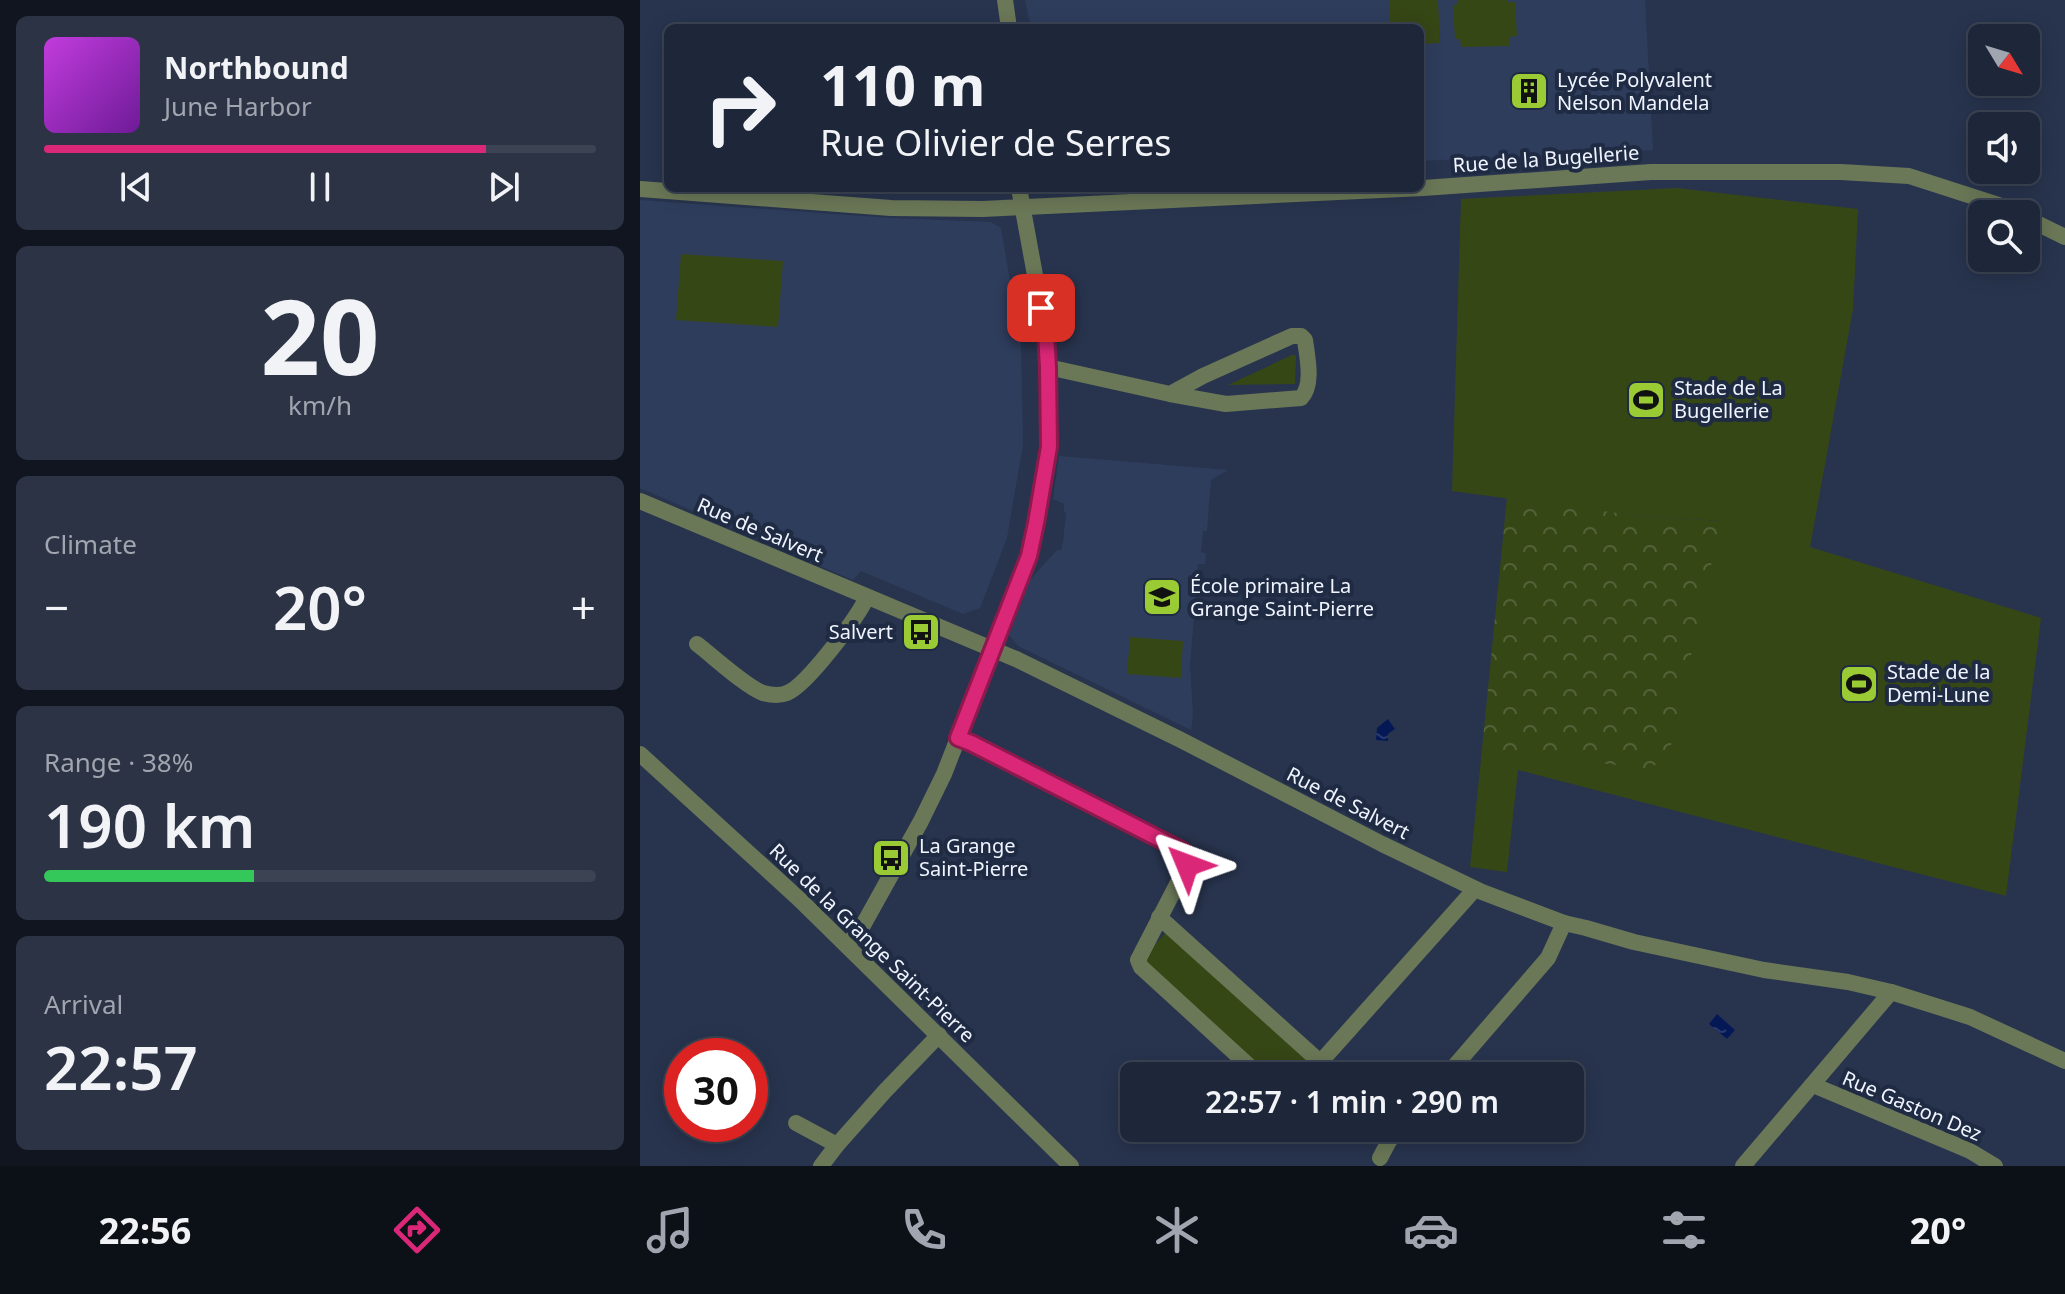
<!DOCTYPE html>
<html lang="en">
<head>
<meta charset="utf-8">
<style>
	body { margin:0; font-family:"Noto Sans",sans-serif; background:#2b3345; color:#f1f3f6; height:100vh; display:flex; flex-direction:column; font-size:30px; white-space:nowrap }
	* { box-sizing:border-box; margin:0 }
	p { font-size:26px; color:#a1a5af }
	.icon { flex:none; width:44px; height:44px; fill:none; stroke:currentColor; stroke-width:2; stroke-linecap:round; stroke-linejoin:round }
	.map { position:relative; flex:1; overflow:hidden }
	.details { display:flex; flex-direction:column; gap:16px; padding:16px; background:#101520; width:640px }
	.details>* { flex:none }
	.hud { position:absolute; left:24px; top:24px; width:760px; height:168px; border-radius:12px; box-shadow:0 4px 20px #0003,0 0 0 2px #3c4454; background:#1e273a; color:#f1f3f6; overflow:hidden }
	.needle { width:52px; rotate:128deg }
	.buttons { position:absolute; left:1328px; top:24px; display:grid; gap:16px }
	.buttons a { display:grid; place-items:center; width:72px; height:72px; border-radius:12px; background:#1e273a; box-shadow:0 4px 20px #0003,0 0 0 2px #3c4454; font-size:40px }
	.speed { position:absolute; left:24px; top:1038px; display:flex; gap:16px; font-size:40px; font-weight:700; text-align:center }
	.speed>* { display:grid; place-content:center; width:104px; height:104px; border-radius:50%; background:#1e273a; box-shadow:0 4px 20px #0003,0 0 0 2px #3c4454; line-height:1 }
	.speed .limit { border:12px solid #d22; background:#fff; color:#111 }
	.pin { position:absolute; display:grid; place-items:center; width:68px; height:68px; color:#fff; margin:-34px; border-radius:16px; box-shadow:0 4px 12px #0006 }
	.me { position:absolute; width:88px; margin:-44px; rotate:314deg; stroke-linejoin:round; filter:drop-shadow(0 0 6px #0008) }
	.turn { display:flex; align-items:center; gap:28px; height:168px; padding:0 24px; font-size:36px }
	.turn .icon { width:104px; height:104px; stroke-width:2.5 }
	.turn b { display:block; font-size:56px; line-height:68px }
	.big { font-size:60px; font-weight:600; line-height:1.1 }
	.details .tile { flex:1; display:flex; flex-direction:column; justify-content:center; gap:12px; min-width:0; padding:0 28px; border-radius:12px; background:#2b3345 }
	.details .dial { align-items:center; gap:0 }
	.dial b { font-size:104px; line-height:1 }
	.song { display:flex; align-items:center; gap:24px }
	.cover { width:96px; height:96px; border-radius:12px; background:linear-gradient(135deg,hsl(290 70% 55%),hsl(280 70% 35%)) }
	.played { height:8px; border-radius:4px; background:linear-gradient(90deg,#db2777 80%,#3c4454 80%) }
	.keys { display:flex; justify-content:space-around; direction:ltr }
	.heat { display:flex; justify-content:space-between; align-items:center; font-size:44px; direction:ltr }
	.charge { height:12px; border-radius:6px; background:linear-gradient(90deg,#34c759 38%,#3c4454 0) }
	.trip { position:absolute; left:480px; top:1062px; width:464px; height:80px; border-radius:12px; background:#1e273a; box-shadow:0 4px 20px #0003,0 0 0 2px #3c4454; font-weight:600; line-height:80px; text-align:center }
	.tabs { display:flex; height:128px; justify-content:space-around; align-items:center; background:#0c1017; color:#a1a5af }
	.tabs .icon { width:56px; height:56px }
	.tabs .current { color:#db2777 }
	.tabs b { font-size:36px; color:#f1f3f6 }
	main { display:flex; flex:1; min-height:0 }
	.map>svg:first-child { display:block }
	.built { fill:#2f3d5d }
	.green { fill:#364716 }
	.park { fill:url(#park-crowns) }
	.water { fill:url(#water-ripples) }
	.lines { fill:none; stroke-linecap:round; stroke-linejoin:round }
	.minor { stroke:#6b7857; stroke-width:16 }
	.route-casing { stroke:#8e194d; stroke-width:20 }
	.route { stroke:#db2777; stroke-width:14 }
	.labels { text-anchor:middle; stroke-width:8; stroke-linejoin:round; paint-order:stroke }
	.poi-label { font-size:20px; fill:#eff4fe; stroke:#1f2a43; text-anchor:start }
	.street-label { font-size:20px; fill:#eff4fe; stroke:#1f2a43 }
</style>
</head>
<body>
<main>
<section class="details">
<div class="tile">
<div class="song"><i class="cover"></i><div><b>Northbound</b><p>June Harbor</p></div></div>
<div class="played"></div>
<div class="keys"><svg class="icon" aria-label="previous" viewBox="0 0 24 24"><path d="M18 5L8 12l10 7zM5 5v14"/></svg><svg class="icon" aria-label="pause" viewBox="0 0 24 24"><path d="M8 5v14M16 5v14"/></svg><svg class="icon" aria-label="next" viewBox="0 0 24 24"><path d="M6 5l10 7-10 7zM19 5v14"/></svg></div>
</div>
<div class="tile dial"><b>20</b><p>km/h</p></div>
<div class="tile"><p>Climate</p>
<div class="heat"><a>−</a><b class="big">20°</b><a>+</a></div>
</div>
<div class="tile"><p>Range · 38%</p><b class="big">190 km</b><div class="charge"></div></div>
<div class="tile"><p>Arrival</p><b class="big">22:57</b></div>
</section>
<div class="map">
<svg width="1425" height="1166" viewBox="0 0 1425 1166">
	<defs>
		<pattern id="park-crowns" width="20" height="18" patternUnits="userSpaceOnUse" patternTransform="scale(2)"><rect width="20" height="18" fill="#364716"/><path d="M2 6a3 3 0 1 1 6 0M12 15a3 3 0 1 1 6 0" fill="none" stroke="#536239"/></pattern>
		<pattern id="water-ripples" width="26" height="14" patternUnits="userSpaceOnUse" patternTransform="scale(2)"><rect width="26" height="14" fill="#041856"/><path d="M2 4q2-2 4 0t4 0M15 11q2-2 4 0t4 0" fill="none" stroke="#293a6f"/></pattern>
	</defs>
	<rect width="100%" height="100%" fill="#28344e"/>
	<g class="built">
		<polygon points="385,0 1005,0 1013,150 780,161 780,28 391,28"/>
		<polygon points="0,200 250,218 351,222 361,228 381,345 383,444 367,538 340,608 323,614 221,571 213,580 0,488"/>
		<polygon points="419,456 588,470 571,480 567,531 563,531 561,552 566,553 565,564 558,564 550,666 553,715 551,730 378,646 369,635 390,580 417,550 421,550 423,542 426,513 424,512 424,504 413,499"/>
	</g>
	<g class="green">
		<polygon points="749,0 798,0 800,43 780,44 780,28 750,28"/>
		<polygon points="818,0 867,0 868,2 875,2 877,36 869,37 870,46 821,47 820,39 815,39 813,5 818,4"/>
		<polygon points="1037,188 1218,209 1213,309 1170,547 1401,618 1366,896 878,770 867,872 830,867 842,749 866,751 1081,521 998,516 812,491 821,199"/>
		<polygon points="41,254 143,261 138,327 36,320"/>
		<polygon points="652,355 655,355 656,358 655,384 588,385"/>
		<polygon points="490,637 543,641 541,678 487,674"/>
		<polygon points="527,931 673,1060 658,1076 626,1076 502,960"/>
	</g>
	<polygon class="park" points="867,497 998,516 1081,521 1029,754 1010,769 842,749"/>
	<g class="water">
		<polygon points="748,719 755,729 748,734 748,741 736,740 737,728"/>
		<polygon points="1077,1014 1095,1030 1087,1039 1069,1024"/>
	</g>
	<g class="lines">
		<g class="minor">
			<polyline points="365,0 369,28"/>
			<polyline points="0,189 251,208 343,209 783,188 1011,172 1201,172 1269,176 1362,206 1378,214"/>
			<polyline points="1386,218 1425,237"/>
			<path d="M408,367L530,394L563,376L652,336H661L665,340C667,356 674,385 661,398L586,404L530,394"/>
			<polyline points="0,501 376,659 541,740 742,844 842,892 924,923 946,928 994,942 1124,970 1208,982 1251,992 1330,1017 1425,1061"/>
			<path d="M57,644C74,657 105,686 123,693C130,695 140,696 147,693C166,686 218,617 227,597"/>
			<polyline points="318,738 331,743 543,851 547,857 547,865 498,960 501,967 620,1076"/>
			<polyline points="0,754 158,898 431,1166"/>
			<polyline points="519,917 680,1062"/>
			<polyline points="207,945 222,927 281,821 304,774 389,556 396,523 409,447 408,367 406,335 379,188"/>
			<polyline points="668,1076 835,889"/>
			<polyline points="806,1076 908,958 924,923"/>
			<polyline points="1173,1085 1330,1151 1355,1166"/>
			<polyline points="156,1123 197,1145"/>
			<polyline points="740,1158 749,1141 760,1128"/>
			<polyline points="181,1166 197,1145 245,1091 299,1035"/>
			<polyline points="1103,1166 1251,992"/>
		</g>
	</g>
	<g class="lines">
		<defs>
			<polyline id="route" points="401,308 406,335 408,367 409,447 396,523 389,556 318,738 331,743 543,851 547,857 547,865"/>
		</defs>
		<use href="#route" class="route-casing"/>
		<use href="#route" class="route"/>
	</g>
	<defs>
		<symbol id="building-square" viewBox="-11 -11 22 22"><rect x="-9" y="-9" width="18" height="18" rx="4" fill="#9acb34" stroke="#1f2a43"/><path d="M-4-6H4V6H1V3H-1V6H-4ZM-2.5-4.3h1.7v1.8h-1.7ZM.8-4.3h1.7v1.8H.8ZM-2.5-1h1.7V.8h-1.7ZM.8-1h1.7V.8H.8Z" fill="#111"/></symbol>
		<symbol id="stadium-square" viewBox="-11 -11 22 22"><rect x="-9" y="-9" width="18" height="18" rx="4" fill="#9acb34" stroke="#1f2a43"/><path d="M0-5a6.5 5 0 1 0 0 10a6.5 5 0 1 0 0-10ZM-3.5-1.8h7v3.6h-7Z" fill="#111"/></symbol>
		<symbol id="school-square" viewBox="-11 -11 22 22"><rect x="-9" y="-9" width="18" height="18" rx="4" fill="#9acb34" stroke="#1f2a43"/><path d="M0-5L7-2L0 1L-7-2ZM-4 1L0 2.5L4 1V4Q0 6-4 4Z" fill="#111"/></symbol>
		<symbol id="bus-square" viewBox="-11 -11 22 22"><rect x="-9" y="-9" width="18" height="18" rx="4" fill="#9acb34" stroke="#1f2a43"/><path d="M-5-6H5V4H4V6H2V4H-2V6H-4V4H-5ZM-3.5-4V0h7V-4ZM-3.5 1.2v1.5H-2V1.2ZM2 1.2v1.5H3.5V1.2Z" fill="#111"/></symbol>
	</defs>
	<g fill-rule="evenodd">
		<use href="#building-square" x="867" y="69" width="44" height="44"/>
		<use href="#stadium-square" x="984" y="378" width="44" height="44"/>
		<use href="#school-square" x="500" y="575" width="44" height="44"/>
		<use href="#bus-square" x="259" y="610" width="44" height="44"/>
		<use href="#stadium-square" x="1197" y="662" width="44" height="44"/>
		<use href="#bus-square" x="229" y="836" width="44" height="44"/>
	</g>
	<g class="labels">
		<g class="poi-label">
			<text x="917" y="87">Lycée Polyvalent<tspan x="917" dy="23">Nelson Mandela</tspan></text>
			<text x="1034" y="395">Stade de La<tspan x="1034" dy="23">Bugellerie</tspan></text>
			<text x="550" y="593">École primaire La<tspan x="550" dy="23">Grange Saint-Pierre</tspan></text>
			<text x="253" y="639" text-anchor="end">Salvert</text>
			<text x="1247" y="679">Stade de la<tspan x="1247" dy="23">Demi-Lune</tspan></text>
			<text x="279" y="853">La Grange<tspan x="279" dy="23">Saint-Pierre</tspan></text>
		</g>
		<g class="street-label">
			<text transform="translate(906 159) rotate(-4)" y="7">Rue de la Bugellerie</text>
			<text transform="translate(120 530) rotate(23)" y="7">Rue de Salvert</text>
			<text transform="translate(708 803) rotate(27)" y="7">Rue de Salvert</text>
			<text transform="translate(232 943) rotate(44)" y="7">Rue de la Grange Saint-Pierre</text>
			<text transform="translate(1272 1106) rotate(23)" y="7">Rue Gaston Dez</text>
		</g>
	</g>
</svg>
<div class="buttons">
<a><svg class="needle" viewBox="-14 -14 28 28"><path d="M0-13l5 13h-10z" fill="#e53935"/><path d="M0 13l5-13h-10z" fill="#a1a5af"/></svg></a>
<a><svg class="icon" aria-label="sound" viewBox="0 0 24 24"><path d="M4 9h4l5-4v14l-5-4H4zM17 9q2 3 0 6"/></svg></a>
<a><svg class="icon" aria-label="search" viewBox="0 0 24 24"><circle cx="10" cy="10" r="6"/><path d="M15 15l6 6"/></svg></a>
</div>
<div class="speed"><div class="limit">30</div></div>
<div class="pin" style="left:401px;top:308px;background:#d93025"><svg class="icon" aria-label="arrive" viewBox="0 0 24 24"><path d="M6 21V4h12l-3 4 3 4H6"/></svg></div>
<svg class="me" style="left:547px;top:865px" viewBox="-20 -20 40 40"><path d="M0-17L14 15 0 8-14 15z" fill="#db2777" stroke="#fff" stroke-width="4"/></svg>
<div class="trip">22:57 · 1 min · 290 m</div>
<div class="hud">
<div class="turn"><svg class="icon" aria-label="right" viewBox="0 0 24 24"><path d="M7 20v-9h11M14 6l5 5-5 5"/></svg><div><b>110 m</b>Rue Olivier de Serres</div></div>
</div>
</div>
</main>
<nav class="tabs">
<b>22:56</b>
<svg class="icon current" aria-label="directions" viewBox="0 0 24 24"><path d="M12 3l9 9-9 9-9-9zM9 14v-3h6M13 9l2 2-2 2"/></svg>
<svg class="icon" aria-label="music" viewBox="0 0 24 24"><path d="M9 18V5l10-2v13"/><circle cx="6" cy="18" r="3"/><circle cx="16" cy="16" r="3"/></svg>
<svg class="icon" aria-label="phone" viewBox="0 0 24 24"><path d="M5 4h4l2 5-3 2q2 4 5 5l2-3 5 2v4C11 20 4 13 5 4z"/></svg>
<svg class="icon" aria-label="climate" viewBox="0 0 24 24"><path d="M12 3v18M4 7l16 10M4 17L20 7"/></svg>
<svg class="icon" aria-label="car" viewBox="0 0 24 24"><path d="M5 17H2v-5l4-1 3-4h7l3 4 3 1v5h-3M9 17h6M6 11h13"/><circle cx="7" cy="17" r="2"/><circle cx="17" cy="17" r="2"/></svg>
<svg class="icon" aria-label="filters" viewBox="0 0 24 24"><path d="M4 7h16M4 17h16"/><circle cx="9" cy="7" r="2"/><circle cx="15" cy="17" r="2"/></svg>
<b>20°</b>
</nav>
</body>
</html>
